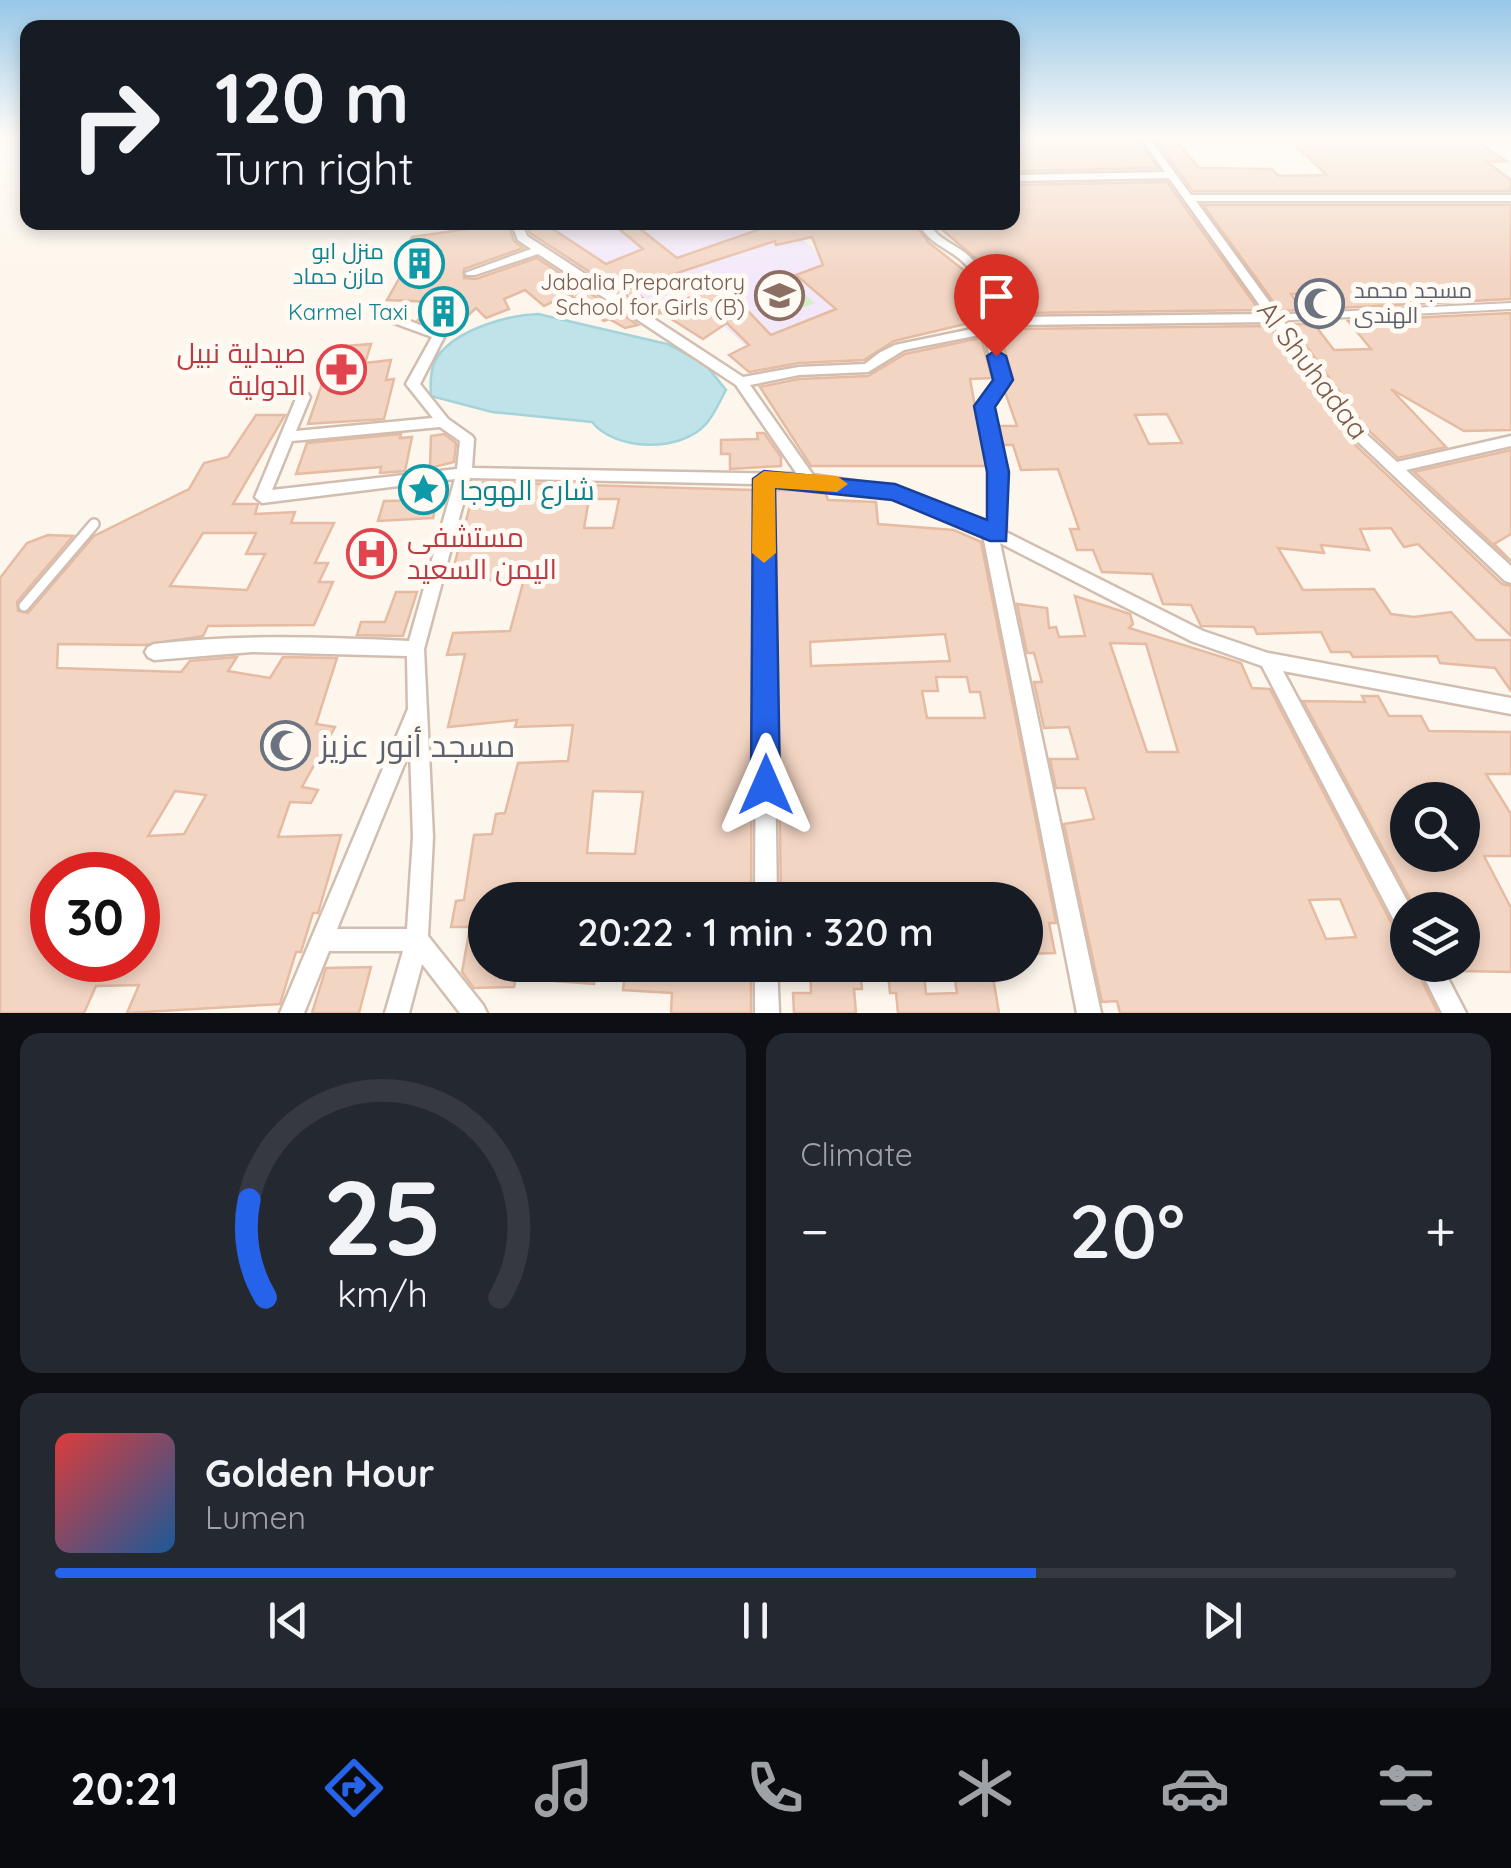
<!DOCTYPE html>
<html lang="en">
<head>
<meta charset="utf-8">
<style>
	body { margin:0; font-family:Quicksand,Cairo,sans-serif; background:#242831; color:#f1f3f6; height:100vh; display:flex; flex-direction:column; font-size:38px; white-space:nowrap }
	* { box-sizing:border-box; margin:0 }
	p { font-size:32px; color:#9ea1a6 }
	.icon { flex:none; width:55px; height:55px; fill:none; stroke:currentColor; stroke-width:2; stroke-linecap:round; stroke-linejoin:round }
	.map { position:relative; height:1013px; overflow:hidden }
	.details { display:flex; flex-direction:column; gap:20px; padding:20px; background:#0d0f14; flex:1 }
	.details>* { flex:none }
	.banner { position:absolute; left:20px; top:20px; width:1000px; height:210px; border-radius:20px; box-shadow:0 5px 15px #0003; background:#171b24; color:#f1f3f6; overflow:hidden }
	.buttons { position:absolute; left:1390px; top:782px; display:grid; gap:20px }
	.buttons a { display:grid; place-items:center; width:90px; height:90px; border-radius:50%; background:#171b24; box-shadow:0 5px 15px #0003; font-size:50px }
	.speed { position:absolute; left:30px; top:852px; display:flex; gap:20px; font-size:50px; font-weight:700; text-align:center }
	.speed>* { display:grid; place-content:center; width:130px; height:130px; border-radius:50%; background:#171b24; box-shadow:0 5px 15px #0003; line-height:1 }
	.speed .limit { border:15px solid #d22; background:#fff; color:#111 }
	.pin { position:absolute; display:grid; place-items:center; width:85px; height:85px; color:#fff; margin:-102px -42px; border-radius:50% 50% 50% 0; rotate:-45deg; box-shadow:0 0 10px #0007 }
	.pin .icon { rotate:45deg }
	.me { position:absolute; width:110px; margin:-55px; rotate:0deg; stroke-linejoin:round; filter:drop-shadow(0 0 8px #0008) }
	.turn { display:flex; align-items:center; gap:35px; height:210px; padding:0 30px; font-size:45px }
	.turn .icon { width:130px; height:130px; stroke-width:2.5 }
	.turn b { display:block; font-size:70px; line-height:85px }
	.big { font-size:75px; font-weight:600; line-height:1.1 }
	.details .card { flex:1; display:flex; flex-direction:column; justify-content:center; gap:15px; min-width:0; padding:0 35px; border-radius:20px; background:#242831 }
	.details .dial { align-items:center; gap:0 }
	.dial svg { height:260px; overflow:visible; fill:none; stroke:#363941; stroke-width:7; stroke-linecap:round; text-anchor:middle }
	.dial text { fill:#f1f3f6; stroke:none }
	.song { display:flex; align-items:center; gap:30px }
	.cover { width:120px; height:120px; border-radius:15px; background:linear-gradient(135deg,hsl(0 70% 55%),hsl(210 70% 35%)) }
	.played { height:10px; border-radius:5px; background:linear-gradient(90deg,#2563eb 70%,#363941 70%) }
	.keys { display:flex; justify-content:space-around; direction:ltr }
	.heat { display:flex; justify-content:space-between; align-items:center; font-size:55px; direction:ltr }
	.details .tiles { flex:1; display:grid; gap:20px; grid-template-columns:1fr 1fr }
	.card:last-child { grid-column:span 2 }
	.trip { position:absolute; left:468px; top:882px; width:575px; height:100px; border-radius:50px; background:#171b24; box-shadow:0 5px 15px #0003; font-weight:600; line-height:100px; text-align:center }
	.dock { display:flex; height:160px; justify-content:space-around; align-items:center; background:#090b0e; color:#9ea1a6 }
	.dock .icon { width:70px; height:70px }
	.dock .selected { color:#2563eb }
	.dock b { font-size:45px; color:#f1f3f6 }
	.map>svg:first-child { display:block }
	.education { fill:#f3e8fa }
	.green { fill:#d8ecc9 }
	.water { fill:#bfe3e8; stroke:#a5d3da; stroke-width:2.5 }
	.building { fill:#f3d5c3; stroke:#e6bba3; stroke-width:2.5; fill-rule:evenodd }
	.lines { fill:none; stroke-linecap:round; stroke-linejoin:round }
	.service-far1-casing { stroke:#d1beb0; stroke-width:10 }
	.service-casing { stroke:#d1beb0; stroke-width:14 }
	.minor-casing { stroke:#d1beb0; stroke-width:5 }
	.service-far1 { stroke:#fff; stroke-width:6 }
	.service { stroke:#fff; stroke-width:9 }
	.minor { fill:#fff; fill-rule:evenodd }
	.route { fill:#2563eb; stroke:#184099; stroke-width:2.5 }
	.slow { fill:#f59e0b }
	.labels { text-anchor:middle; stroke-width:10; stroke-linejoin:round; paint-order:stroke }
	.far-culture-label { font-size:22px; fill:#0d838f; stroke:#fffaf3; text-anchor:end }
	.far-education-label { font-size:22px; fill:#785e54; stroke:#fffaf3; text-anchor:end }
	.far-worship-label { font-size:22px; fill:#5b616d; stroke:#fffaf3; text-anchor:start }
	.health-label { font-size:28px; fill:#be3a42; stroke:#fffaf3; text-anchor:end }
	.street-label { font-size:28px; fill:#7a5c4d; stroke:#fffaf3 }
	.culture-label { font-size:28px; fill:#0d838f; stroke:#fffaf3; text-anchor:start }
	.near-worship-label { font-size:32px; fill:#5b616d; stroke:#fffaf3; text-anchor:start }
</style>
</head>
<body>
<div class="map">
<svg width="1511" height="1013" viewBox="0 0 1511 1013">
	<rect width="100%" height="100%" fill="#fdf6ec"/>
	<polygon class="education" points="551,222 782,223 885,307 758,358 690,294 646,310 522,232"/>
	<polygon class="green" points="797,288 815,303 772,320 754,304"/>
	<path class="water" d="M538,314L667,344L705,364L726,390C720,401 714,415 706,424C680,453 615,451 592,422L492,412L431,396C430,381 430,363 442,351C463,328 509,315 538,314Z"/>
	<g class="building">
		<polygon points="1012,138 1138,139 1158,168 1012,171"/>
		<polygon points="1154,138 1174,138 1199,168 1272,169 1279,176 1327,175 1288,138 1472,138 1506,161 1487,162 1511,180 1511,191 1193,191"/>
		<polygon points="1167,182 1259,310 1013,313 980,262 933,222 1012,222 1012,185"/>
		<polygon points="1203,205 1511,205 1511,299 1337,308 1324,293 1291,294 1302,310 1280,311"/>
		<polygon points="473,222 508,222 514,241 523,248 464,269 464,278 476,279 537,258 638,325 625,328 609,319 604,321 569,294 544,306 525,290 504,299 509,309 486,318 476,308 448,334 418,320 435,302 387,300 406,266 399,267 412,237 474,228"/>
		<polygon points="525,222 542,222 606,264 643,249 619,229 634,224 677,258 772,225 914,222 928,242 970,275 995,317 894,341 864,360 799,363 749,372 729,355 749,345 727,323 703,339 657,310 714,288 739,312 747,310 771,335 836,309 796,275 823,265 812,237 776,245 775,241 631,288 660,313 656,315 530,233"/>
		<polygon points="1511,313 1511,430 1464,431 1391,389 1446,447 1398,458 1367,429 1290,324 1314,324 1334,350 1371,349 1348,321"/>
		<path d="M1269,326L1351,441L1502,584L1511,586V636L1418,544L1404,547L1391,528L1360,529L1369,550L1321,545L1324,553L1278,548L1303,590L1374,589L1391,614L1414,617L1451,612L1476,640H1511V691L1495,668L1440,663L1437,656L1353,657L1350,652H1331L1321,632L1257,634L1254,627L1201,626L1191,605L1163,604L1152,574L1102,572L1093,550H1077L1070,529H1079L1058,469L1021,470L1013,445H1003L999,426H1017L1005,392L1013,379L1000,333L1010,329ZM1167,414L1182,443L1149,444L1135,415Z"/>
		<polygon points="981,338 992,378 970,379 986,466 811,466 760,387 799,379 868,376 905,354"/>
		<polygon points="371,344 365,363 391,360 386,380 394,379 384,419 308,424 335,347"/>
		<path d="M256,415H285L233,504H258L255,514L295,512L291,523H334L315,563H328L319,582H333L314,625L208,626L203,636L145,645L58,644L57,668L181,672L190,661L237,657L228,671L270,678L283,657L337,658L316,724L335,727L302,787L318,790L311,803L290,802L278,837L341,835L318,913H313L301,952H296L280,1004L127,1013L139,985L96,986L84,1013H0V578L27,543L48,535L73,536L17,602L18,611L28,613L94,536L189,489L204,463L228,457ZM203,533H256L246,554H265L247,590L170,586ZM175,791L206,795L184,834L148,836ZM52,875H138V960H52Z"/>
		<polygon points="757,433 764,433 781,457 781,466 730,469 730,454 721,454 721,440 758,439"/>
		<polygon points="401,434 400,438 412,437 405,471 380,473 381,467 296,474 307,443"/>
		<polygon points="444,434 456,443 454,462 430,468 431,436"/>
		<polygon points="1511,450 1511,534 1494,544 1511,561 1414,472"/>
		<path d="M483,482L753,490L751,900H628L629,894L594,893L595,889L542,890L541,899L485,900V965H518L514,987L474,988L462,972L470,927H451L456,901L464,900L474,835L492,834L496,814L505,813L518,763L568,761L573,725L515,727L517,720L448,727L465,654L447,655L453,633L510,631L524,579L450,581L471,502H478ZM589,499H619L613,528H584ZM593,791L643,792L635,854L587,853Z"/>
		<path d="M775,490L825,491L828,500L876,502L878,524L954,530L981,542L1056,923H1049L1055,953L1025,954V900H781ZM945,634L950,661L811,666L810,642ZM936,677H967L970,692H980L985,718H927L922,691H938Z"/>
		<polygon points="437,500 433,518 378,521 384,501"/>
		<polygon points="396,592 417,592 403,636 357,635 361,622 385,622"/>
		<path d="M1075,596L1130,614L1133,624L1129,628L1241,663L1252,688L1270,689L1397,934L1408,938V965H1414L1438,1013H1120L1117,1001L1102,1002L1064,824L1094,819L1085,788H1056L1050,759H1078L1069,727L1044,728L1034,682H1042L1034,653H1027L1017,604L1047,608L1049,628L1056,627L1059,637L1085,636ZM1110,643L1146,644L1178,752H1147ZM1340,899L1356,937L1326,939L1309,900Z"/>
		<path d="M1362,696H1378L1389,716H1421L1429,731L1511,732V774H1486L1511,814V856H1484L1511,908V972L1462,971V910H1416L1303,701L1365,702ZM1408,800H1462V855H1408Z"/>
		<polygon points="560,965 598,965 594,984 556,981"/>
		<polygon points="626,965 704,965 704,972 751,974 751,1013 671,1013 672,993 623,990"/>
		<polygon points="810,965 860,965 862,989 854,989 856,1013 794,1013 793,993 811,993"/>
		<polygon points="887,965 923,965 926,994 957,993 953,967 991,965 999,1013 898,1013 896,993 890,993"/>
		<polygon points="371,967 359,1013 312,1013 326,968"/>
	</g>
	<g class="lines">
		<defs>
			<polyline id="service-far1" points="1272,318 1511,306"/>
			<polyline id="service" points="24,606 94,524"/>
			<g id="minor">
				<path d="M1141,138H1149L1191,195H1511V201H1196L1364,432L1397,462L1511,436V446L1406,470L1511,566V583L1505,581L1354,438L1271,322L1009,325L995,331L1009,380L991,406L1005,472L1006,532L1203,631L1268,653L1511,698V714L1283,671L1412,910H1408V935L1400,932L1262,666L1191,641L1000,543L1101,1013H1077L983,535L893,497L809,485H771L777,900H755L757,484L470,478L424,649L433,837L428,936L483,1005L487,1013H460L422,964L409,1013H385L403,951H329L304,1013H280L408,709L407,656L252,652L154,660L148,657L145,652L148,647L154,644C239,634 323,637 409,641L455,479L262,503L255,497L298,394H308L310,397L296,431L433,418L406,384L432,337L372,315V309H380L445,335L420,384L448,419L472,436L474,439L472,468L797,474L736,385L538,254L475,275H467L465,273L531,249L518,240L511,222H521L527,236L743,377L799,367L865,364L879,353L895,345L972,329L1000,319C990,298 978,275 960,259C944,246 927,242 918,222H928C938,241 957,244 971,258C988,274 1001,296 1011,317L1266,314L1169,178L1012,181V175L1165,172ZM984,334L996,380L977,406L991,472L990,525L895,487L813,475L750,385L799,375L868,372L904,350ZM440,427L460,441L457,469L272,490L292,441ZM410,750L413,837L407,929H337Z"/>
				<polygon points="755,965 777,965 779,1013 755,1013"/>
				<polygon points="1418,965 1441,965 1466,1013 1442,1013"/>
			</g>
		</defs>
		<use href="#service-far1" class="service-far1-casing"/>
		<use href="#service" class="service-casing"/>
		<use href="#minor" class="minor-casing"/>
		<use href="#service-far1" class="service-far1"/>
		<use href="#service" class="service"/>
		<use href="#minor" class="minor"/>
	</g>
	<linearGradient id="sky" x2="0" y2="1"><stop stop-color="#97c7e8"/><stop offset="0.49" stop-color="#fefbf6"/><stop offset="1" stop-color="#fefbf6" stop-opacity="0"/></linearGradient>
	<rect width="1511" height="280" fill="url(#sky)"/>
	<polygon class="route" points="996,350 1006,356 1013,380 995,407 1009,472 1006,541 990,541 892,500 775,488 780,785 776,795 766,800 755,795 751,785 753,479 764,471 895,484 987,520 987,472 974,406 993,380 987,356"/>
	<polygon class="slow" points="764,471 837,476 848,484 837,492 775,488 776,553 764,563 752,553 753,479"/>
	<defs>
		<symbol id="building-ring" viewBox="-11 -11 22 22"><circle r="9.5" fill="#fffaf3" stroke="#0f9aa8" stroke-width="1.5"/><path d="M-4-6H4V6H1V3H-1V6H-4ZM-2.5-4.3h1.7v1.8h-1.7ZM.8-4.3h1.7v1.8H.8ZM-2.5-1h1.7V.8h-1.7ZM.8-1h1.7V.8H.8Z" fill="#0f9aa8"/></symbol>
		<symbol id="school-ring" viewBox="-11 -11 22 22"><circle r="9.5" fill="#fffaf3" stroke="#8d6e63" stroke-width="1.5"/><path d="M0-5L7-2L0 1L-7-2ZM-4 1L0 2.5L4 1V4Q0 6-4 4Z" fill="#8d6e63"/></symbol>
		<symbol id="mosque-ring" viewBox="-11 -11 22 22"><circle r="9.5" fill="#fffaf3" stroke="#6b7280" stroke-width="1.5"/><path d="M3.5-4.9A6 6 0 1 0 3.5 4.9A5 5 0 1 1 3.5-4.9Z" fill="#6b7280"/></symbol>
		<symbol id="pharmacy-ring" viewBox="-11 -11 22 22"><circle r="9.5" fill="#fffaf3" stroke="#e0444e" stroke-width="1.5"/><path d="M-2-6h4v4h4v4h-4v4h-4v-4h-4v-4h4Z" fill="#e0444e"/></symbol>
		<symbol id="sight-ring" viewBox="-11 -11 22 22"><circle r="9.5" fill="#fffaf3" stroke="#0f9aa8" stroke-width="1.5"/><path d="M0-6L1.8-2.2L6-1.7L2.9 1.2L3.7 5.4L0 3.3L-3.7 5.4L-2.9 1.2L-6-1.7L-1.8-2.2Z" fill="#0f9aa8"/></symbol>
		<symbol id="hospital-ring" viewBox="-11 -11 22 22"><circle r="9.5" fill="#fffaf3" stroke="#e0444e" stroke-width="1.5"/><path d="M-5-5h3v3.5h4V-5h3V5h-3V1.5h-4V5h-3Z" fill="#e0444e"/></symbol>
	</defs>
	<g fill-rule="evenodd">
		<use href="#building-ring" x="392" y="236" width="55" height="55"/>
		<use href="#school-ring" x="752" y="268" width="55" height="55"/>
		<use href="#mosque-ring" x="1292" y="276" width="55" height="55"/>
		<use href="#building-ring" x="416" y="284" width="55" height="55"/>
		<use href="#pharmacy-ring" x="314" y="342" width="55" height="55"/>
		<use href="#sight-ring" x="396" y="462" width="55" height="55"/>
		<use href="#hospital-ring" x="344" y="526" width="55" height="55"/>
		<use href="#mosque-ring" x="258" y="718" width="55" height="55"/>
	</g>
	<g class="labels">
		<g class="far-culture-label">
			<text x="384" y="259">منزل ابو<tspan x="384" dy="25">مازن حماد</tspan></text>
			<text x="408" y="320">Karmel Taxi</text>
		</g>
		<g class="far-education-label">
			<text x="745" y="290">Jabalia Preparatory<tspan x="745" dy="25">School for Girls (B)</tspan></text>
		</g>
		<g class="far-worship-label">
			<text x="1354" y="298">مسجد محمد<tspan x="1354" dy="25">الهندى</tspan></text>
		</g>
		<g class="health-label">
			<text x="306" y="363">صيدلية نبيل<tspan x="306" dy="32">الدولية</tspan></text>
			<text x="407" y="547" text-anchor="start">مستشفى<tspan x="407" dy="32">اليمن السعيد</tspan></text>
		</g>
		<g class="street-label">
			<text transform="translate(1313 370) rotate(53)" y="10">Al Shuhadaa</text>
		</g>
		<g class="culture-label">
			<text x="459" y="500">شارع الهوجا</text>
		</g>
		<g class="near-worship-label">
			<text x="320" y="757">مسجد أنور عزيز</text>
		</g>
	</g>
</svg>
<div class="buttons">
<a><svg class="icon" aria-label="search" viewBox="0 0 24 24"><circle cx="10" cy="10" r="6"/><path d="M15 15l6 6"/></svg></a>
<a><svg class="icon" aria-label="layers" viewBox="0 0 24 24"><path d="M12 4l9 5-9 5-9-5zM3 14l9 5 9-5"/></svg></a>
</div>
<div class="speed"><div class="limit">30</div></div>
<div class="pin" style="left:996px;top:356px;background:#d93025"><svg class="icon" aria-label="arrive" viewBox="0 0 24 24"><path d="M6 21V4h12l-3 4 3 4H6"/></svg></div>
<svg class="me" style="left:766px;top:785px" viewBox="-20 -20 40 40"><path d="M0-17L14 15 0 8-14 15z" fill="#2563eb" stroke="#fff" stroke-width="4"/></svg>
<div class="trip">20:22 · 1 min · 320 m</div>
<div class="banner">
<div class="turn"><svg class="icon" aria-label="right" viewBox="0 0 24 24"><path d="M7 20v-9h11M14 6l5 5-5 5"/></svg><div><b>120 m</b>Turn right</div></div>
</div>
</div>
<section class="details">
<div class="tiles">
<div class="card dial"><svg viewBox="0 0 100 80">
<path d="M14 69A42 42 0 1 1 86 69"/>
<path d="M14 69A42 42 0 0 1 9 39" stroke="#2563eb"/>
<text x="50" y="56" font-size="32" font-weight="700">25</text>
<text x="50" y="72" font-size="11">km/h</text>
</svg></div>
<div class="card"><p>Climate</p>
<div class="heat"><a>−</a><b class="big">20°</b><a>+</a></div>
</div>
<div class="card">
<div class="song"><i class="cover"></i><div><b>Golden Hour</b><p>Lumen</p></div></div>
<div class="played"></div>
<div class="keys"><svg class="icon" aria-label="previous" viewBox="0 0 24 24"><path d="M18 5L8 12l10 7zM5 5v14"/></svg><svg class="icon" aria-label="pause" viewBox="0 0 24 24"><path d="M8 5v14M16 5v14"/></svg><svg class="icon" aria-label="next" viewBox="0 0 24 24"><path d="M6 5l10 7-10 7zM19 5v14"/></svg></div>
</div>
</div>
</section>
<nav class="dock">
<b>20:21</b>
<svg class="icon selected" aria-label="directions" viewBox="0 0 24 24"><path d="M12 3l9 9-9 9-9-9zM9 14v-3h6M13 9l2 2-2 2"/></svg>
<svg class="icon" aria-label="music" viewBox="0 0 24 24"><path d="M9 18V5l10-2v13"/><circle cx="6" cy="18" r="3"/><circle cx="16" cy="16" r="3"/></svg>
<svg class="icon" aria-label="phone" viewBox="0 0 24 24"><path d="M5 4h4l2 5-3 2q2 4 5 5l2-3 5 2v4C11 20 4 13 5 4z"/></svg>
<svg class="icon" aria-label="climate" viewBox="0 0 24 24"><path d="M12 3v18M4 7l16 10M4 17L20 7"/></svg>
<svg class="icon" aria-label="car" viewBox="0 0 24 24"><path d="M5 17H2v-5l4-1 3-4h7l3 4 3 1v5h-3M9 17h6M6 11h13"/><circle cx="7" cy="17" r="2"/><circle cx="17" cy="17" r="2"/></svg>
<svg class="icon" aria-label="filters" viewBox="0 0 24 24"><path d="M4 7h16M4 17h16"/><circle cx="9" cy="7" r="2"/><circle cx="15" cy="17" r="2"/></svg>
</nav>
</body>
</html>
